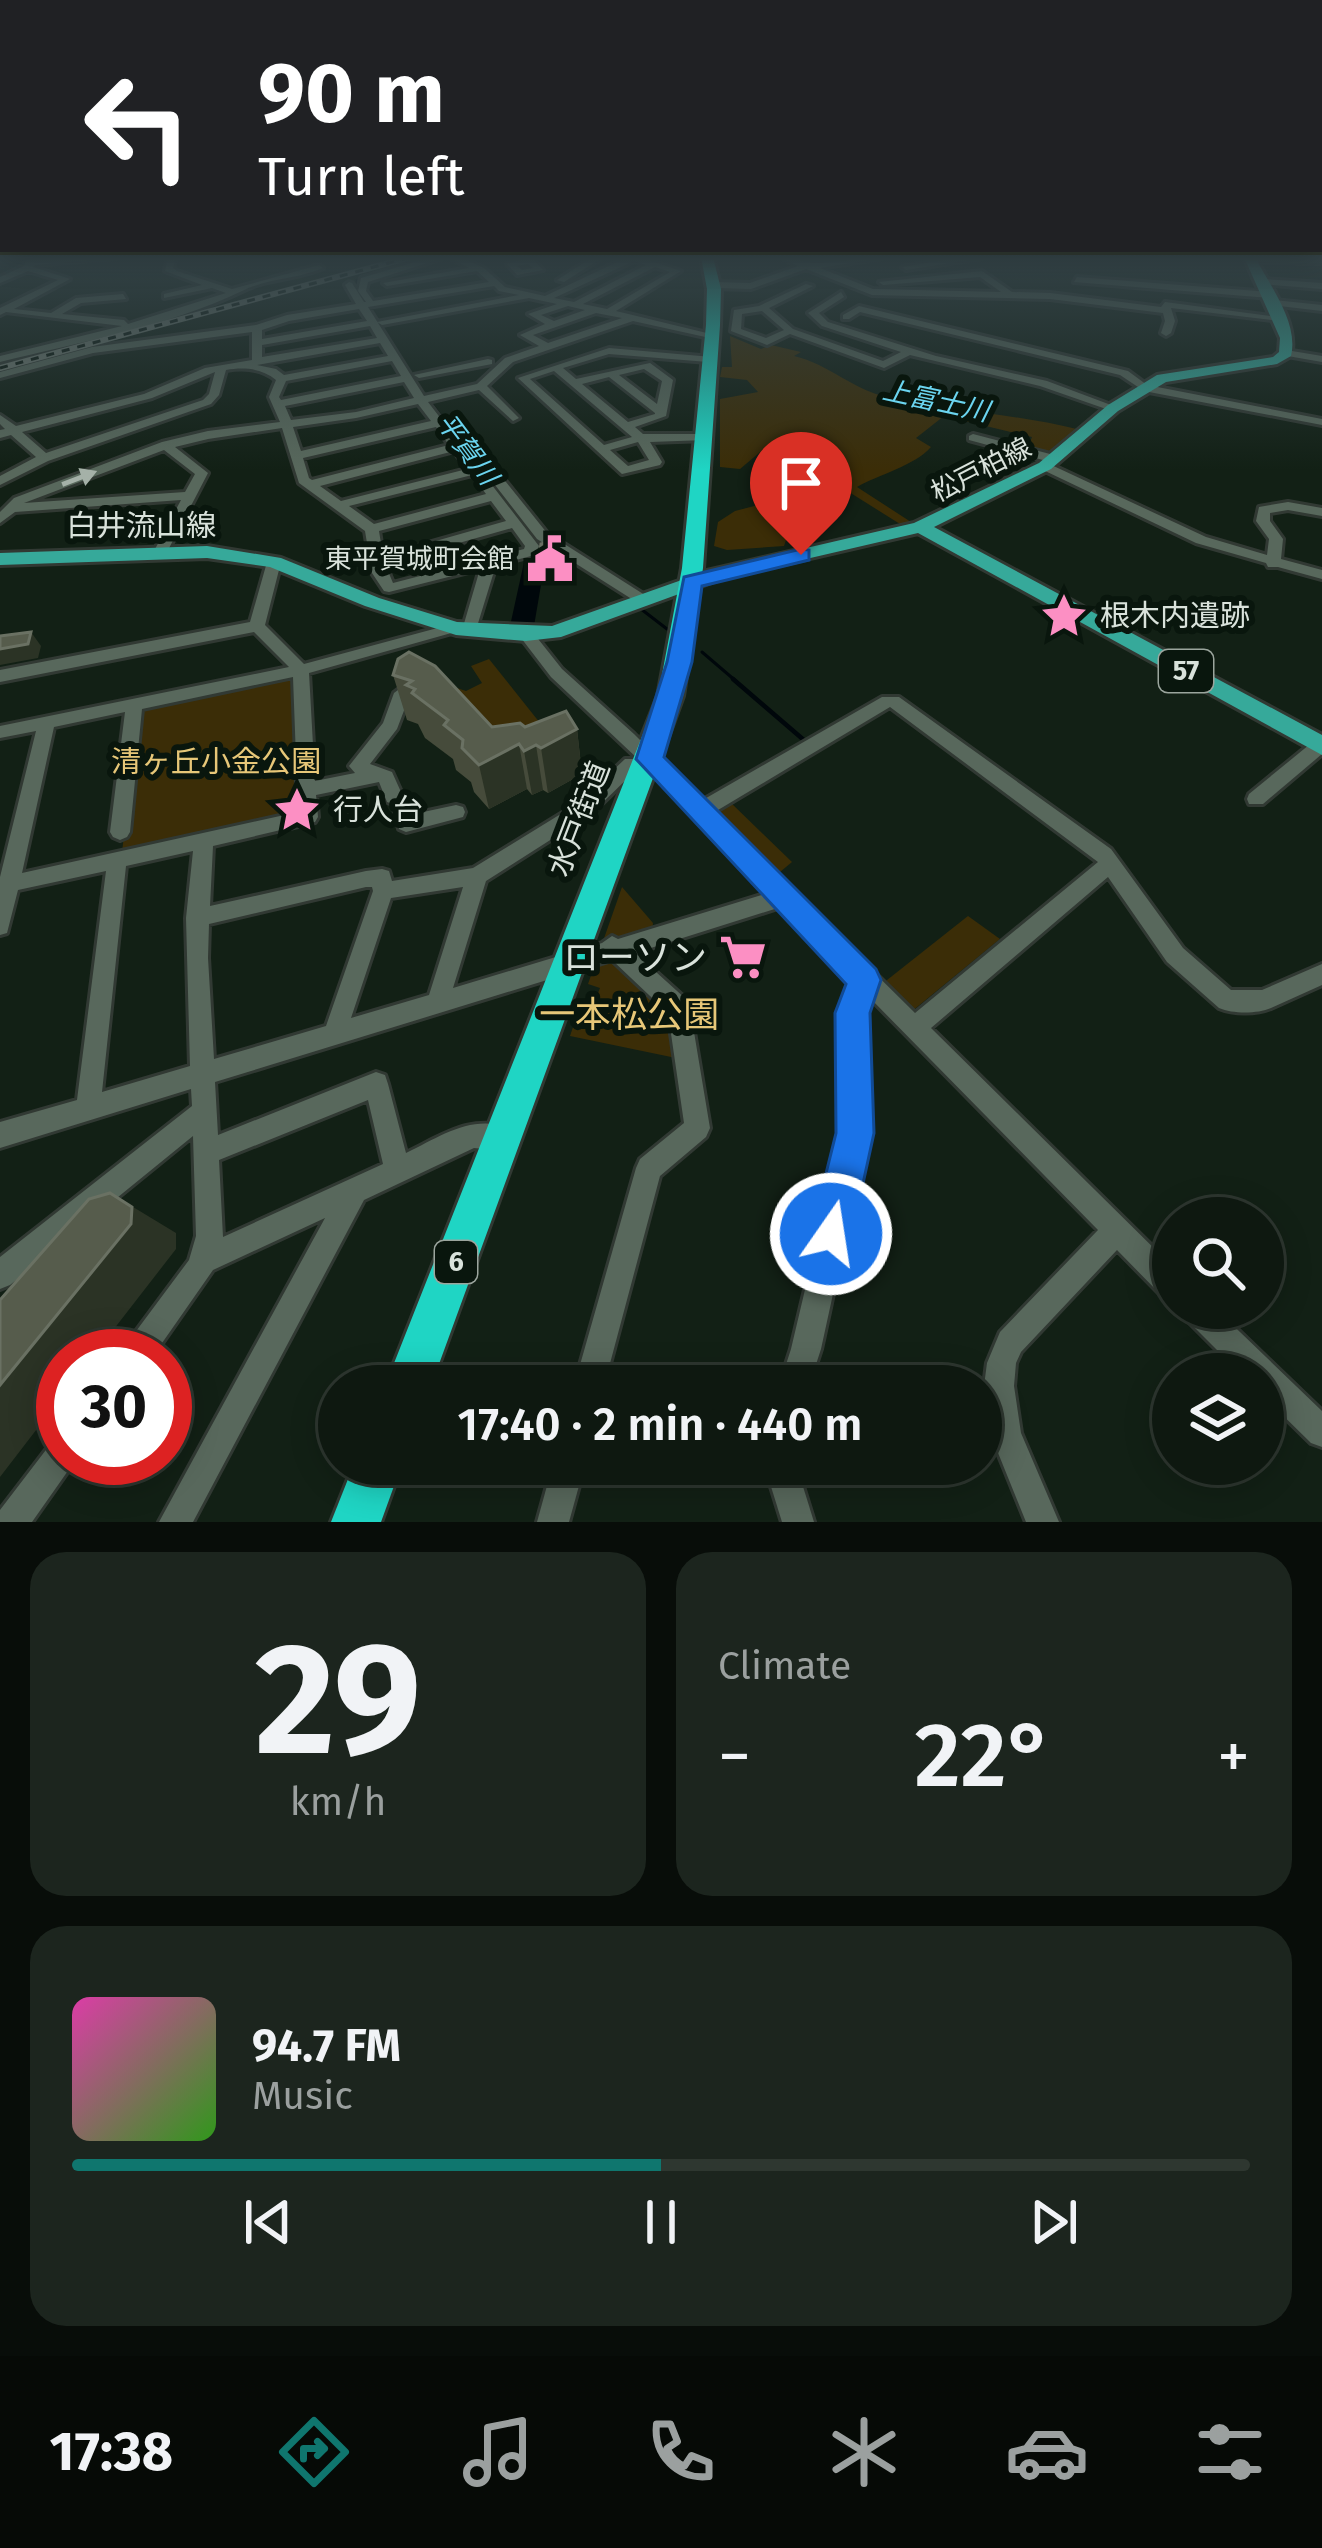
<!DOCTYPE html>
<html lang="en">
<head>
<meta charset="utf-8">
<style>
	body { margin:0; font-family:"Fira Sans","Noto Sans JP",sans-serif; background:#1c251e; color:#f1f3f6; height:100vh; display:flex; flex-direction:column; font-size:45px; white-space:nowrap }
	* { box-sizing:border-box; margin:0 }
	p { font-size:39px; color:#9ba09f }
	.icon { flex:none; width:66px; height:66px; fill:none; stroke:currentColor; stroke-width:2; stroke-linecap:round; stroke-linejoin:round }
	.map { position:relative; height:1522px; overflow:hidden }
	.side { display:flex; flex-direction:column; gap:30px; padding:30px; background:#080d09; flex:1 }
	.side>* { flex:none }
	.guide { position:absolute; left:0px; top:0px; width:1323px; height:252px; box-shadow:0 6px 30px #0003,0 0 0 3px #2e3730; background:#202124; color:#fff; overflow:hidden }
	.fabs { position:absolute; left:1152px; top:1197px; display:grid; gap:24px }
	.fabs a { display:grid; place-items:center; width:132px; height:132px; border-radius:50%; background:#0e1810; box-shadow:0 6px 30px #0003,0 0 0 3px #2e3730; font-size:60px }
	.speed { position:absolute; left:36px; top:1329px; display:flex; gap:24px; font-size:60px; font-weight:700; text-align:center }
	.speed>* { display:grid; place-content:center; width:156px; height:156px; border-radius:50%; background:#0e1810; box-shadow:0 6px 30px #0003,0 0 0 3px #2e3730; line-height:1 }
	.speed .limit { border:18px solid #d22; background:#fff; color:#111 }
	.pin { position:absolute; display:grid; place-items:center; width:102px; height:102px; color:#fff; margin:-123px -51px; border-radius:50% 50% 50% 0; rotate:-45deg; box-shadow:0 0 12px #0007 }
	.pin .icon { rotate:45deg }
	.me { position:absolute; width:132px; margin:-66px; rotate:13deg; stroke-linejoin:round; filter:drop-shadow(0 0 9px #0008) }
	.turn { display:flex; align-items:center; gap:42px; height:252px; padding:0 60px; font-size:54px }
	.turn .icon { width:156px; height:156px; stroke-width:2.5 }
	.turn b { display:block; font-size:84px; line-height:102px }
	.big { font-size:90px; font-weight:600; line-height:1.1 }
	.side .tile { flex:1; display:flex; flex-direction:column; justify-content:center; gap:18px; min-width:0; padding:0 42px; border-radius:36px; background:#1c251e }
	.side .dial { align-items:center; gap:0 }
	.dial b { font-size:156px; line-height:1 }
	.song { display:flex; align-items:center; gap:36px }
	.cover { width:144px; height:144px; border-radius:18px; background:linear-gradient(135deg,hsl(320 70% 55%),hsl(110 70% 35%)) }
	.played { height:12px; border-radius:6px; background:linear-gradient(90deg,#0f766e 50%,#2e3730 50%) }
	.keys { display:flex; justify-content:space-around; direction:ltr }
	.heat { display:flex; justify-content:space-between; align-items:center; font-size:66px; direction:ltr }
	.side .tiles { flex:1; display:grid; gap:30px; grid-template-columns:1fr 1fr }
	.tile:last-child { grid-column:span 2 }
	.trip { position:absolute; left:318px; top:1365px; width:684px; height:120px; border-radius:60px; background:#0e1810; box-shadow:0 6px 30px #0003,0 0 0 3px #2e3730; font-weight:600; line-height:120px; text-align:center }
	.tab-bar { display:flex; height:192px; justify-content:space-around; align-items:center; background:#060a06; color:#9ba09f }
	.tab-bar .icon { width:84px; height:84px }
	.tab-bar .selected { color:#0f766e }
	.tab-bar b { font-size:54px; color:#f1f3f6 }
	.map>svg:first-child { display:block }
	.green { fill:#3b2d07 }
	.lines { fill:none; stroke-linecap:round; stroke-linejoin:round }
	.stream-far1 { stroke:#00070b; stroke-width:3 }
	.stream { stroke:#00070b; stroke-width:4.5 }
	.river { fill:#00070b; fill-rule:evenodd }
	.minor-casing { stroke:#313933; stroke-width:6 }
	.major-casing { stroke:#313933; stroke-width:6 }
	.highway-casing { stroke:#313933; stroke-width:6 }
	.minor { fill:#58685c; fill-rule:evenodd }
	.major { fill:#36a99a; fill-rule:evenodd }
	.highway { fill:#1fd5c4; fill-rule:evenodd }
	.rail-casing { stroke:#6f7a71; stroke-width:6 }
	.rail { stroke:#09160d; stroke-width:3; stroke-dasharray:8; stroke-linecap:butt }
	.wall { fill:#464b3b }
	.shaded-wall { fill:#2b3325 }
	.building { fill:#565c4c; stroke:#6a7163; stroke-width:3 }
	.oneway { fill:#a5b1a8 }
	.route { fill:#1a73e8; stroke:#114b97; stroke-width:3 }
	.labels { text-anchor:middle; stroke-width:12; stroke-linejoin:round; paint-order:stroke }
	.far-water-label { font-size:27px; font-style:italic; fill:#6bd5f0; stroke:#09160d }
	.far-street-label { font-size:27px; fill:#d9e2db; stroke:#09160d }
	.far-poi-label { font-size:27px; fill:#d9e2db; stroke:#09160d; text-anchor:end }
	.shield { fill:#09160d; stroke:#9ba59d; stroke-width:3 }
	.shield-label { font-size:27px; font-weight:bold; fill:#d9e2db }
	.street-label { font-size:30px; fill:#d9e2db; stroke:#09160d }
	.poi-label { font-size:30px; fill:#d9e2db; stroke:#09160d; text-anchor:start }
	.park-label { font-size:30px; fill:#e7c778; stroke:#09160d }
	.near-poi-label { font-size:36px; fill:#d9e2db; stroke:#09160d; text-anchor:end }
	.near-park-label { font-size:36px; fill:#e7c778; stroke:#09160d }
</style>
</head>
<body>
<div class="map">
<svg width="1322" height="1522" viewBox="0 0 1322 1522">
	<rect width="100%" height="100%" fill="#122015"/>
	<g class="green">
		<path d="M730,336L761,349L771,345L801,352L794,356C829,364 853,390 887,397C952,411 1017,414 1081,430L1050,456L1027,449L1032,437L944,416L916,438L931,447C914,466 880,474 857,487L911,522L900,524L849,492L809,510L813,519L788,534L784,546L727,550L714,546L718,522L735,511L766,503L768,481L808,450L789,437L771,443L740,469L720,467V399L758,392L747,380L720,377L722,367H732Z"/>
		<polygon points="489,659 540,723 493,752 447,696 457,688 466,691 482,683 471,666"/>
		<polygon points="291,676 296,679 305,814 122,853 137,712 144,706"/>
		<polygon points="728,800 792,862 774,877 714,817 717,807"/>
		<polygon points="622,887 653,923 647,981 667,1005 676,1058 570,1036 580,1006 592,1008 600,988 588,984"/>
		<polygon points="968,916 1000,939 911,1012 882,984"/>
	</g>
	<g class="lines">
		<g class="stream-far1">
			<polyline points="357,280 360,297"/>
			<polyline points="380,326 424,394 538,544 545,546"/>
			<polyline points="555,552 582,567"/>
			<polyline points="641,609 667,629"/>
			<polyline points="702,652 737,682"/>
		</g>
		<polyline class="stream" points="733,679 805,741"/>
		<polygon class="river" points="538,538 548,544 534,626 522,633 510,626 528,544"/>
		<defs>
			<g id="minor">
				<path d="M34,257H43L41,260L125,257L35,265L33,267L70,279L14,309L51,313L76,298L123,294L126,299L81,303L62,314L124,320L128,324L226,293L212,288L164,298V294L202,285L165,271L168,257H176L173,268L177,271L232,289L319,265L323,268C299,279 267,278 242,291C170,326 80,342 0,362V356L122,326L6,312L0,315V308L58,280L28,271L0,283V277L24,266L26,261Z"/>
				<path d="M432,257H446L368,282L366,291L373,301L489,282L477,271L387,286L383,283L469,268L449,257H460L484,268L505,287L545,296L628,257H639L681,271L616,311L715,335L710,338L633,321L513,362L487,386L519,418L513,421L479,390L428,402L539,546L535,555L496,565L475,633L470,635L462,630L309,673L315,781L355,773L349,766L383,723L394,693L415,677L423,683L408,700L397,729L370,764L392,772L401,792L409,794L414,814L456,805L463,807L465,812L463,817L406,832L399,829L393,804L387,802L379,782L316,795L318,817L315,822L213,846L210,906L366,871L382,869L389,871L392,881L473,868L577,804L625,759H638L551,677L518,634L526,629L531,630L562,669L634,734L701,801L882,697H899L1111,849L1183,948L1231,990H1262L1322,964V985L1271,1008C1257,1014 1233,1014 1219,1008L1167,962L1108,877L931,1028L1173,1267V1301L1163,1297L1117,1250L1021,1352L1016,1363L1014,1386L1021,1433L1059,1522H1026L990,1433L984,1386L987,1363L1000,1332L1098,1230L869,997L863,1013L868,1133L821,1349L809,1386H779L791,1349L842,1133L841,1013L853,980L781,907L635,953L687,1000L690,1008L710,1128L706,1137L660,1176L604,1386H574L636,1168L640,1159L684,1123L668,1013L612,960L215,1082L218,1135L376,1072L385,1075L388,1084L406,1153C442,1136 472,1113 513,1129L517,1138L513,1147L504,1151L474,1148L364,1200L193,1522H159L325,1218L213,1270L153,1356H120L125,1346L189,1260L196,1236L193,1136L10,1285L0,1289V1257L192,1106L191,1089L0,1148V1122L77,1100L106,871L18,890L7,933L0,935V877L36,731L0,738V726L289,667L254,632L0,682V670L250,622L267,562L274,558L281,562L265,625L304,664L456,623L463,627L480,569L389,592L384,591L372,573L365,531L299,483L282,428L208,439L175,447L208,473L166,554L161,555L154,551L181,500L15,512L0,523V512L14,498L162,442L208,431L280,422L269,397L276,380C262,368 243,367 226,370L219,395L211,404L48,461L0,485V476L36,457L11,435L0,438V430L5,429L0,424V415L16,426L144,394L205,368L252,360V332L93,353L0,378V372L92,347L256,325L287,315L356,304L345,285L349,282L352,283L364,302H366L358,291L361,278ZM634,261L646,265L574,302L554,298ZM655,267L670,272L607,309L583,304ZM494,286L499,291L519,295L377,322L382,325L529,298L557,304L528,314L545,324L520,335L539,346L505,358L477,384L424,396L368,307ZM568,306L585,310L554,321L541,315ZM359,309L367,321L262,339V330L289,321ZM596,313L622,318L548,343L533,335ZM370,326L377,338L262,357V345ZM380,343L388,356L284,375L276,369L257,365ZM392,361L401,376L281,400L279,397L286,381ZM215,372L209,394L203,400L46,453L22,432L152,398ZM404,382L414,398L356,412L291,420L285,406ZM418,404L431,421L301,451L293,427L356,418ZM436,427L449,445L312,480L309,478L303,458ZM164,450L195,474L185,492L24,503ZM454,451L467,469L341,501L320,486ZM472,475L486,494L374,524L349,506ZM491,501L506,521L383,556L379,531ZM512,528L525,546L524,549L393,583L385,564ZM293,677L298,812L22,873L54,727L125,712L110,832L113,837L120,840L127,837L130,832L142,709ZM890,707L1098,862L915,1013L713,813ZM634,772L651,773L768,893L618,939L612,936L602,943L453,988L486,881L591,814ZM193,851L186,918L190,1066L102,1092L126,866ZM366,887H372L373,891L326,1026L214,1059L208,958L209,924ZM463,887L429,995L351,1018L391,898ZM368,1100L383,1164L223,1237L219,1160Z"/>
				<path d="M522,257H531L543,270L517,275L507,264L524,259ZM528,264L533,268L522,270L517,266Z"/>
				<polygon points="593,257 603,257 564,282 557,280"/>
				<path d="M780,257C793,257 808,264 817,263C841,262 864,257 888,257L820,268L873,289L1001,292L980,277L883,285L879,282L982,271L1012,292L1050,293L1161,307L1165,302L1285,318L1280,321L1171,308L1175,321L1171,333L1166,336L1161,333L1165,321L1163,313L1050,299L872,295L806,269L751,289L713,288L709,285L713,282L750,283L798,266Z"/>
				<polygon points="963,257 988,257 906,270 902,267"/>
				<polygon points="1251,257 1322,257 1322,263 1248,262"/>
				<polygon points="1077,277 1270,292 1275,295 1270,298 1074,282"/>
				<polygon points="1264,279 1322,283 1322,289 1261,284"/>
				<path d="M806,284L813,286L769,308L793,329L883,361L901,352L822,326L808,313L841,292L844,297L819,313L828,322L936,356L1047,381L1119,408L1109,410L1040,386L910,355L884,368L790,334L767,345L731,331L734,310L759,306ZM762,311L784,330L766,338L741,329L742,314Z"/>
				<polygon points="1274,300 1322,305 1322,311 1271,305"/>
				<polygon points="859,306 1128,371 1147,385 1322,419 1322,425 1144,391 1120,375 860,312 849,319 843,319 843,315"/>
				<path d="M609,348L712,357L713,359L708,362L609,354L563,368L576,379L650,363L673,380L666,416L635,427L643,434H702L706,436V440L650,442L662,462L660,465L622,474L518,378ZM644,369L662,381L657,404L619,375ZM554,371L632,437L604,445L530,379ZM609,377L655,413V414L628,422L582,384ZM638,442L649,460L628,466L610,450Z"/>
				<polygon points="1286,350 1322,356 1322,362 1282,355 1282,351"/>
				<polygon points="488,359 492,360 492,364 419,378 414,375"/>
				<polygon points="973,434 1058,456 1060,459 1054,463 969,440 969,436"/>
				<polygon points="474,452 482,452 547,533 648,597 648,603 638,603 537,539 474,458"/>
				<polygon points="1045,462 1206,537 1267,555 1269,539 1256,521 1259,507 1288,502 1322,508 1322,516 1288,510 1270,513 1270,521 1283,539 1281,559 1322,570 1322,579 1278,567 1268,567 1266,563 1196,543 1041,469 1039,466"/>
				<polygon points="1321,739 1322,754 1263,804 1249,804 1247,799 1249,794 1315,740"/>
				<polygon points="1181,1308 1215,1308 1322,1411 1322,1447 1311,1443 1263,1396 1263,1374 1241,1374 1185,1318"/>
				<polygon points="63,1437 63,1458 77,1458 32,1522 0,1522 0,1510 52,1442"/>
				<polygon points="553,1464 585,1464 569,1522 537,1522"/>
				<polygon points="764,1464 796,1464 814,1522 782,1522"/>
			</g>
			<path id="major" d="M1244,257H1255C1270,286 1299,323 1291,356L1277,364L1166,382L1118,411L1051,469L934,527L1322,735V755L918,533L720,579L561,637L526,641L456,635L365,606L270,567L207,558L0,565V553L207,546L281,558L379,598L457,622L552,626L707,571L914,523L1039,463L1108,405L1157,375L1273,357L1279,352L1280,338Z"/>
			<g id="highway">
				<polygon points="701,257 713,257 721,289 720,325 703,568 683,696 431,1386 385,1386 658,696 682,568 706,325 707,289"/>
				<polygon points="354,1464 402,1464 381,1522 331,1522"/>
			</g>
		</defs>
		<use href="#minor" class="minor-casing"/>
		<use href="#major" class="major-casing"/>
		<use href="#highway" class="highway-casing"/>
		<use href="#minor" class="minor"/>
		<use href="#major" class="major"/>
		<use href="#highway" class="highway"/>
		<defs>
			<polyline id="rail" points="0,368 411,257"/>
		</defs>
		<use href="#rail" class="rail-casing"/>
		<use href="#rail" class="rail"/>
	</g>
	<polygon class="wall" points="398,659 492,727 577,729 582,774 548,793 543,790 532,795 527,789 489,809 474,792 471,782 456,770 453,759 425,738 418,724 407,720 393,675"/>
	<g class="shaded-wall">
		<polygon points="558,552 559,562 540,569 539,559"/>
		<polygon points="31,632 41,646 38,658 0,665 0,649"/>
		<polygon points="577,729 582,774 548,793 541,748"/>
		<polygon points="519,744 527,789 489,809 479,765"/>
		<polygon points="536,745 543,790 532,795 524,751"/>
		<polygon points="110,1193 176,1233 176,1249 93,1356 63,1356 63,1395 0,1477 0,1385"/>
	</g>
	<g class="building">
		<polygon points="549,542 558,552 539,559 541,544"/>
		<polygon points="31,632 28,644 0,649 0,636"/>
		<polygon points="409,652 435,666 492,727 520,723 525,727 566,711 577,729 541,748 536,745 524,751 519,744 479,765 462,748 463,740 444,725 448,720 412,693 415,689 406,685 412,681 393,675 398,659"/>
		<polygon points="110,1193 132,1207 131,1224 0,1385 0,1300 89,1199"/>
	</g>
	<defs><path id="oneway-solid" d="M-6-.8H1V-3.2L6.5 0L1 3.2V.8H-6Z" transform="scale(3)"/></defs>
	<use class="oneway" href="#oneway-solid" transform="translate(79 478) rotate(-21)"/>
	<linearGradient id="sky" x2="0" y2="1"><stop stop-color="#0a120c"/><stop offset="0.55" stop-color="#334246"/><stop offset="1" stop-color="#334246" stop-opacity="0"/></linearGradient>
	<rect width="1322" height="470" fill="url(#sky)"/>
	<polygon class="route" points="801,549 809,550 809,560 702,586 692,662 664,757 876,969 881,980 870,1013 874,1133 852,1234 846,1249 831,1255 817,1249 811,1234 836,1133 835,1013 846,984 636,759 667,662 684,577"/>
	<defs>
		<symbol id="civic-bare" viewBox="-9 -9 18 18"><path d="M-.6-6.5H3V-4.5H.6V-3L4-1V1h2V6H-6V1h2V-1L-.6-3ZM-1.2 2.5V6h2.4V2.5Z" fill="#fc8fc3" stroke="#09160d" stroke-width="2.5" paint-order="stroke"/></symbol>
		<symbol id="sight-bare" viewBox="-9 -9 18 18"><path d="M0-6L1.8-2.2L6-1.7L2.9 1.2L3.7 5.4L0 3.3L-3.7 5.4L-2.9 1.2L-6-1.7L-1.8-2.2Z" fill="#fc8fc3" stroke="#09160d" stroke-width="2.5" paint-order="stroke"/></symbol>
		<symbol id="supermarket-bare" viewBox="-9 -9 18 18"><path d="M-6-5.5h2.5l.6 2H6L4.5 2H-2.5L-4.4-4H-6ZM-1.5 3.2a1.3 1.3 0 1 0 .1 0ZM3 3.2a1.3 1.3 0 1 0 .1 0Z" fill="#fc8fc3" stroke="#09160d" stroke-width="2.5" paint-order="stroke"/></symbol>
	</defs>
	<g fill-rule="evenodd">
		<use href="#civic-bare" x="517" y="526" width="66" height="66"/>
		<use href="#sight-bare" x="1031" y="583" width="66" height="66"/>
		<use href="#sight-bare" x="264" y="777" width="66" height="66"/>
		<use href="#supermarket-bare" x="710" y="924" width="66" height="66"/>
	</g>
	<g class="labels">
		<g class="far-water-label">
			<text transform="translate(936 401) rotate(12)" y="9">上富士川</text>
			<text transform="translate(467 449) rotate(53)" y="9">平賀川</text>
		</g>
		<g class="far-street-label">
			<text transform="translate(981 470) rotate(-27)" y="9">松戸柏線</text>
		</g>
		<g class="far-poi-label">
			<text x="514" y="568">東平賀城町会館</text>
		</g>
		<g class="shield">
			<rect x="1159" y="650" width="54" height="42" rx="9"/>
			<rect x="435" y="1241" width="42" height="42" rx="9"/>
		</g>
		<g class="shield-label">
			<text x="1186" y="680">57</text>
			<text x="456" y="1271">6</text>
		</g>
		<g class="street-label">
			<text x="141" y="536">白井流山線</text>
			<text transform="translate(579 819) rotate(-69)" y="10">水戸街道</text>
		</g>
		<g class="poi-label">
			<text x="1100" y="626">根木内遺跡</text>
			<text x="333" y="820">行人台</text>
		</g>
		<g class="park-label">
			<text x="216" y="772">清ヶ丘小金公園</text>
		</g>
		<g class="near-poi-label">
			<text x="707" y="970">ローソン</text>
		</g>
		<g class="near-park-label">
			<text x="629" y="1027">一本松公園</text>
		</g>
	</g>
</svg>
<div class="fabs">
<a><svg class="icon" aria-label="search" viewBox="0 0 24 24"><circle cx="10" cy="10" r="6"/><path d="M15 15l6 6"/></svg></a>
<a><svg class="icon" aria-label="layers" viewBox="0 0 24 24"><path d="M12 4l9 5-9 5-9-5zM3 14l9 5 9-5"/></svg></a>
</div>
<div class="speed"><div class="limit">30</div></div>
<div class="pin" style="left:801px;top:555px;background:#d93025"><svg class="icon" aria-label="arrive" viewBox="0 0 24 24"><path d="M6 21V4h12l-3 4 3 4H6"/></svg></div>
<svg class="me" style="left:831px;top:1234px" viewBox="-20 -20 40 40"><circle r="17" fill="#1a73e8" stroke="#fff" stroke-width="3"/><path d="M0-11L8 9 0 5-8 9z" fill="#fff"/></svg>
<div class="trip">17:40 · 2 min · 440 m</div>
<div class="guide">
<div class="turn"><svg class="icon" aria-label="left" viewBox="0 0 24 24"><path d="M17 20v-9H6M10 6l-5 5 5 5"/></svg><div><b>90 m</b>Turn left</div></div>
</div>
</div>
<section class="side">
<div class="tiles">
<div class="tile dial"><b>29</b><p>km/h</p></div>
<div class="tile"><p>Climate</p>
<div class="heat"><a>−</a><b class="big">22°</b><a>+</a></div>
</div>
<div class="tile">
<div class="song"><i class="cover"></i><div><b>94.7 FM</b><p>Music</p></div></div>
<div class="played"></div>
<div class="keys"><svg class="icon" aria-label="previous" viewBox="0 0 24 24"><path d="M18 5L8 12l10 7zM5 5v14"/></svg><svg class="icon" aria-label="pause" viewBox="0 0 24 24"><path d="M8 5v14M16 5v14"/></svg><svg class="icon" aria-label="next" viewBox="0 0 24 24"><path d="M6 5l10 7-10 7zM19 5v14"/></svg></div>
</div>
</div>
</section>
<nav class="tab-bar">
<b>17:38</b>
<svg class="icon selected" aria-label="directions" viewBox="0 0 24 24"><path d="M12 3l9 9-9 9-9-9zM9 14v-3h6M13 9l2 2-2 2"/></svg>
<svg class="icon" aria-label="music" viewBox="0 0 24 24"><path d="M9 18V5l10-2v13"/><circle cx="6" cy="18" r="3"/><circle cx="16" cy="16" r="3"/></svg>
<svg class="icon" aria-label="phone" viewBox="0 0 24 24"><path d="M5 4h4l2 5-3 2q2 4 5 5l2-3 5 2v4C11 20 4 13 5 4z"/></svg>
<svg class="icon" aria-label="climate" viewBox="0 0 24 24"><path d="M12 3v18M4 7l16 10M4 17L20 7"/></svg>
<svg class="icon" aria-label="car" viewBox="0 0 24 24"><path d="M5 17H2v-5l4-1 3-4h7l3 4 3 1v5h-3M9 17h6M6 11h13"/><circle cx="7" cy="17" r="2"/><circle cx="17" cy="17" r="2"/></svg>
<svg class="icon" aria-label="filters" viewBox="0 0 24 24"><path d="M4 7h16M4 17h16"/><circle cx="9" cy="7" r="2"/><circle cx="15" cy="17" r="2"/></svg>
</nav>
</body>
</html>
